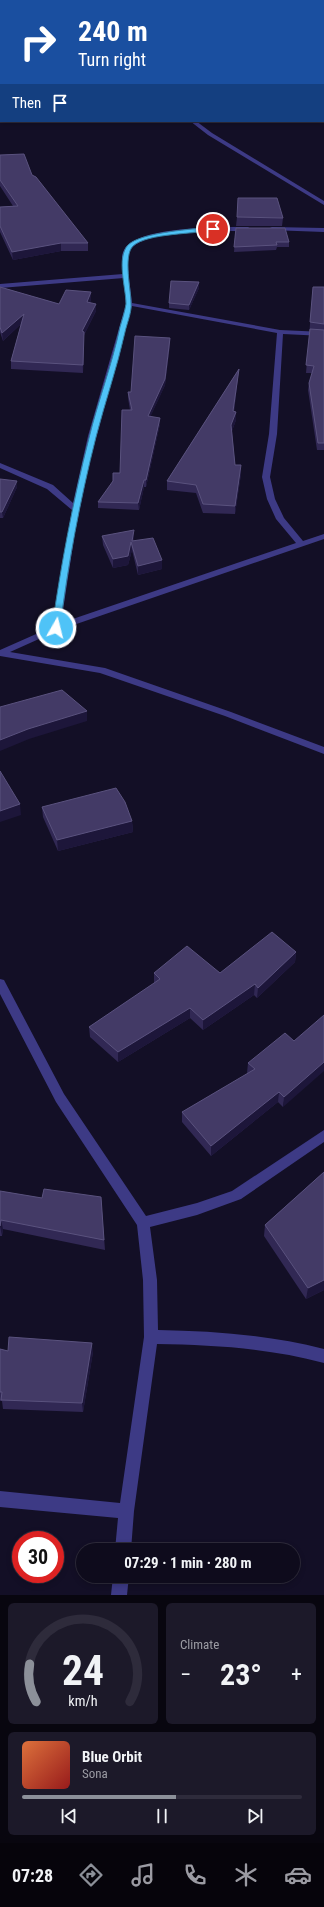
<!DOCTYPE html>
<html lang="en">
<head>
<meta charset="utf-8">
<style>
	body { margin:0; font-family:"Roboto Condensed",sans-serif; background:#1c1929; color:#f1f3f6; height:100vh; display:flex; flex-direction:column; font-size:15px; white-space:nowrap }
	* { box-sizing:border-box; margin:0 }
	p { font-size:13px; color:#9b9ba3 }
	.icon { flex:none; width:22px; height:22px; fill:none; stroke:currentColor; stroke-width:2; stroke-linecap:round; stroke-linejoin:round }
	.map { position:relative; height:1595px; overflow:hidden }
	.panel { display:flex; flex-direction:column; gap:8px; padding:8px; background:#08060f; flex:1 }
	.panel>* { flex:none }
	.top-card { position:absolute; left:0px; top:0px; width:324px; height:122px; box-shadow:0 2px 6px #0003,0 0 0 1px #2e2b3b; background:#1a4fa0; color:#fff; overflow:hidden }
	.speed { position:absolute; left:12px; top:1531px; display:flex; gap:8px; font-size:20px; font-weight:700; text-align:center }
	.speed>* { display:grid; place-content:center; width:52px; height:52px; border-radius:50%; background:#0e0b1c; box-shadow:0 2px 6px #0003,0 0 0 1px #2e2b3b; line-height:1 }
	.speed .limit { border:6px solid #d22; background:#fff; color:#111 }
	.pin { position:absolute; display:grid; place-items:center; width:34px; height:34px; color:#fff; margin:-17px; border:2px solid #fff; border-radius:50%; box-shadow:0 1px 4px #0007 }
	.me { position:absolute; width:44px; margin:-22px; rotate:8deg; stroke-linejoin:round; filter:drop-shadow(0 0 3px #0008) }
	.turn { display:flex; align-items:center; gap:14px; height:84px; padding:0 12px; font-size:18px }
	.turn .icon { width:52px; height:52px; stroke-width:2.5 }
	.turn b { display:block; font-size:28px; line-height:34px }
	.then { display:flex; align-items:center; height:38px; padding:0 12px; background:#0003; gap:8px; font-size:15px }
	.big { font-size:30px; font-weight:700; line-height:1.1 }
	.panel .widget { flex:1; display:flex; flex-direction:column; justify-content:center; gap:6px; min-width:0; padding:0 14px; border-radius:6px; background:#1c1929 }
	.panel .dial { align-items:center; gap:0 }
	.dial svg { height:104px; overflow:visible; fill:none; stroke:#2e2b3b; stroke-width:7; stroke-linecap:round; text-anchor:middle }
	.dial text { fill:#f1f3f6; stroke:none }
	.song { display:flex; align-items:center; gap:12px }
	.cover { width:48px; height:48px; border-radius:6px; background:linear-gradient(135deg,hsl(20 70% 55%),hsl(0 70% 35%)) }
	.played { height:4px; border-radius:2px; background:linear-gradient(90deg,#8c9099 55%,#2e2b3b 55%) }
	.keys { display:flex; justify-content:space-around; direction:ltr }
	.heat { display:flex; justify-content:space-between; align-items:center; font-size:22px; direction:ltr }
	.panel .tiles { flex:1; display:grid; gap:8px; grid-template-columns:1fr 1fr }
	.widget:last-child { grid-column:span 2 }
	.trip { position:absolute; left:76px; top:1543px; width:224px; height:40px; border-radius:20px; background:#0e0b1c; box-shadow:0 2px 6px #0003,0 0 0 1px #2e2b3b; font-weight:700; line-height:40px; text-align:center }
	.menu { display:flex; height:64px; justify-content:space-around; align-items:center; background:#06040b; color:#9b9ba3 }
	.menu .icon { width:28px; height:28px }
	.menu .active { color:#8c9099 }
	.menu b { font-size:18px; color:#f1f3f6 }
	.map>svg:first-child { display:block }
	.lines { fill:none; stroke-linecap:round; stroke-linejoin:round }
	.minor { fill:#3d3a85; fill-rule:evenodd }
	.wall { fill:#312854 }
	.shaded-wall { fill:#1d163a }
	.building { fill:#433a66; stroke:#5a527e }
	.route { fill:#4fc3f7; stroke:#337fa1 }
</style>
</head>
<body>
<div class="map">
<svg width="324" height="1595" viewBox="0 0 324 1595">
	<rect width="100%" height="100%" fill="#130f26"/>
	<g class="lines">
		<g class="minor">
			<polygon points="119,0 124,0 125,1 120,1"/>
			<rect x="323" y="34" width="1" height="2"/>
			<polygon points="190,121 196,121 212,133 324,201 324,205 208,135"/>
			<path d="M221,227H248L251,229L248,231C226,231 140,229 130,251C125,262 131,290 132,303L280,330L324,332V336L283,334L277,434L270,477L275,499L284,518L303,541L324,534V539L59,630L10,652L105,668L231,712L324,747V754L225,716L100,673L0,656V650L52,627L72,510L47,489L0,468V463L53,485L73,503L88,436L126,304L124,278L0,288V284L123,274C123,266 120,257 124,250C135,229 200,228 221,227ZM132,306L277,333L269,434L262,477L267,499L276,519L296,543L61,623L75,532L90,460Z"/>
			<polygon points="272,227 324,228 324,232 270,230 270,228"/>
			<path d="M0,979L4,980L64,1094L146,1216L197,1203L232,1191L324,1130V1142L241,1199L197,1215L150,1227L157,1280L158,1330C214,1331 269,1335 324,1349V1363C269,1348 214,1345 157,1344L134,1511L131,1550H115L118,1518L0,1507V1491L120,1503L144,1337L143,1280L137,1225L56,1102L0,994Z"/>
			<polygon points="113,1576 129,1576 127,1595 111,1595"/>
		</g>
	</g>
	<g class="wall">
		<polygon points="0,155 88,243 88,251 61,251 13,260 0,232 0,207 13,206 0,186"/>
		<polygon points="237,217 283,218 282,226 236,226"/>
		<polygon points="236,228 289,242 289,247 277,247 276,250 234,252"/>
		<polygon points="199,282 199,288 189,310 169,308 169,303"/>
		<polygon points="0,287 59,304 91,292 91,300 90,302 96,311 84,335 83,373 11,369 11,361 21,324 3,341 0,332"/>
		<polygon points="313,287 324,287 324,450 317,450 308,390 309,383 312,373 306,373"/>
		<polygon points="170,338 170,344 165,385 150,417 160,424 146,487 144,487 139,510 98,508 98,502 120,473 130,410 128,398 128,392 131,392"/>
		<polygon points="239,369 238,377 234,412 236,412 236,420 232,431 235,465 241,474 235,514 203,513 196,493 167,490 167,481"/>
		<polygon points="0,479 17,487 3,518 0,518"/>
		<polygon points="102,536 134,539 134,540 162,569 138,575 132,550 128,565 113,568 103,545"/>
		<polygon points="42,807 132,821 133,832 58,851 43,817"/>
		<polygon points="296,952 295,962 257,998 254,995 203,1030 190,1018 118,1062 90,1037 89,1027 154,984 154,973 220,973"/>
		<polygon points="294,1041 283,1107 278,1102 211,1156 182,1122 182,1112 248,1074 247,1073 248,1063"/>
		<polygon points="324,1172 324,1290 306,1299 264,1236 265,1225"/>
		<polygon points="0,1191 42,1198 101,1197 105,1250 3,1229 2,1236 0,1236"/>
		<polygon points="0,1349 8,1351 93,1352 83,1412 3,1409 2,1401 0,1401"/>
	</g>
	<g class="shaded-wall">
		<rect x="0" y="47" width="1" height="5"/>
		<polygon points="61,243 61,251 13,260 12,252"/>
		<polygon points="199,282 199,288 189,310 189,305"/>
		<polygon points="91,292 91,300 87,310 87,302"/>
		<polygon points="96,304 96,311 84,335 83,373 82,331"/>
		<polygon points="24,314 24,321 3,341 2,333"/>
		<polygon points="170,338 170,344 165,385 148,422 148,416"/>
		<polygon points="239,369 238,377 233,420 233,411"/>
		<polygon points="236,412 236,420 231,434 231,425"/>
		<polygon points="160,418 160,424 146,487 146,480"/>
		<polygon points="241,465 241,474 235,514 235,506"/>
		<polygon points="144,480 144,487 139,510 138,503"/>
		<polygon points="17,481 17,487 3,518 2,512"/>
		<polygon points="134,530 134,539 133,546 132,541"/>
		<polygon points="131,542 132,550 128,565 113,568 113,559"/>
		<polygon points="162,560 162,569 138,575 138,566"/>
		<polygon points="87,711 87,721 29,739 0,751 0,740 28,729"/>
		<polygon points="20,804 21,815 0,822 0,811"/>
		<polygon points="132,821 133,832 58,851 57,840"/>
		<polygon points="296,952 295,962 257,998 258,988"/>
		<polygon points="255,984 254,995 203,1030 203,1020"/>
		<polygon points="190,1008 190,1018 118,1062 118,1052"/>
		<polygon points="324,1062 324,1071 283,1107 284,1097"/>
		<polygon points="279,1092 278,1102 211,1156 211,1146"/>
		<polygon points="1,1220 3,1229 2,1236 0,1226"/>
		<polygon points="324,1280 324,1290 306,1299 308,1288"/>
		<polygon points="92,1343 93,1352 83,1412 82,1403"/>
	</g>
	<g class="building">
		<polygon points="0,0 27,0 29,1 1,1 1,27 0,27"/>
		<rect x="0" y="31" width="1" height="16"/>
		<polygon points="24,154 32,175 36,177 88,243 61,243 12,252 0,226 0,207 18,206 0,180 0,155"/>
		<polygon points="238,198 277,198 283,218 237,217"/>
		<polygon points="236,228 285,228 289,242 276,242 277,245 234,247"/>
		<polygon points="171,281 199,282 189,305 169,303"/>
		<polygon points="0,287 59,304 66,290 91,292 87,302 96,304 82,331 84,332 83,365 11,361 24,314 2,333 0,327"/>
		<polygon points="313,287 324,287 324,324 310,322"/>
		<polygon points="310,329 324,330 324,443 318,443 309,383 314,366 306,365"/>
		<polygon points="135,336 170,338 165,379 148,416 160,418 146,480 144,480 138,503 98,502 113,481 113,473 120,473 122,410 132,410 128,392 131,392"/>
		<polygon points="239,369 233,411 236,412 231,425 235,465 241,465 235,506 203,504 196,485 167,481"/>
		<polygon points="0,479 17,481 2,512 0,512"/>
		<polygon points="134,530 132,541 153,538 162,560 138,566 131,542 128,556 113,559 102,536"/>
		<polygon points="62,690 87,711 28,729 0,740 0,707"/>
		<polygon points="0,771 20,804 0,811"/>
		<polygon points="116,788 125,802 132,821 57,840 42,807"/>
		<polygon points="272,932 296,952 258,988 255,984 203,1020 190,1008 118,1052 89,1027 160,979 154,973 187,946 220,973"/>
		<polygon points="324,1015 324,1062 284,1097 279,1092 211,1146 182,1112 255,1069 248,1063 285,1033 294,1041"/>
		<polygon points="324,1172 324,1280 308,1288 265,1225"/>
		<polygon points="44,1189 101,1197 104,1240 1,1220 0,1226 0,1191 42,1198"/>
		<polygon points="9,1337 92,1343 82,1403 1,1400 2,1392 0,1392 0,1349 8,1351"/>
	</g>
	<path class="route" d="M213,227L215,230C196,234 147,233 133,246C123,256 131,290 131,303C132,312 127,323 125,332C117,368 105,402 96,437C80,500 68,564 60,628L58,630H53L52,628C61,564 73,501 89,438C98,401 112,365 120,327C122,320 125,311 126,304C126,288 116,258 128,245C141,232 195,229 213,227Z"/>
</svg>
<div class="speed"><div class="limit">30</div></div>
<div class="pin" style="left:213px;top:229px;background:#d93025"><svg class="icon" aria-label="arrive" viewBox="0 0 24 24"><path d="M6 21V4h12l-3 4 3 4H6"/></svg></div>
<svg class="me" style="left:56px;top:628px" viewBox="-20 -20 40 40"><circle r="17" fill="#4fc3f7" stroke="#fff" stroke-width="3"/><path d="M0-11L8 9 0 5-8 9z" fill="#fff"/></svg>
<div class="trip">07:29 · 1 min · 280 m</div>
<div class="top-card">
<div class="turn"><svg class="icon" aria-label="right" viewBox="0 0 24 24"><path d="M7 20v-9h11M14 6l5 5-5 5"/></svg><div><b>240 m</b>Turn right</div></div>
<div class="then">Then<svg class="icon" aria-label="arrive" viewBox="0 0 24 24"><path d="M6 21V4h12l-3 4 3 4H6"/></svg></div>
</div>
</div>
<section class="panel">
<div class="tiles">
<div class="widget dial"><svg viewBox="0 0 100 80">
<path d="M14 69A42 42 0 1 1 86 69"/>
<path d="M14 69A42 42 0 0 1 9 40" stroke="#8c9099"/>
<text x="50" y="56" font-size="32" font-weight="700">24</text>
<text x="50" y="72" font-size="11">km/h</text>
</svg></div>
<div class="widget"><p>Climate</p>
<div class="heat"><a>−</a><b class="big">23°</b><a>+</a></div>
</div>
<div class="widget">
<div class="song"><i class="cover"></i><div><b>Blue Orbit</b><p>Sona</p></div></div>
<div class="played"></div>
<div class="keys"><svg class="icon" aria-label="previous" viewBox="0 0 24 24"><path d="M18 5L8 12l10 7zM5 5v14"/></svg><svg class="icon" aria-label="pause" viewBox="0 0 24 24"><path d="M8 5v14M16 5v14"/></svg><svg class="icon" aria-label="next" viewBox="0 0 24 24"><path d="M6 5l10 7-10 7zM19 5v14"/></svg></div>
</div>
</div>
</section>
<nav class="menu">
<b>07:28</b>
<svg class="icon active" aria-label="directions" viewBox="0 0 24 24"><path d="M12 3l9 9-9 9-9-9zM9 14v-3h6M13 9l2 2-2 2"/></svg>
<svg class="icon" aria-label="music" viewBox="0 0 24 24"><path d="M9 18V5l10-2v13"/><circle cx="6" cy="18" r="3"/><circle cx="16" cy="16" r="3"/></svg>
<svg class="icon" aria-label="phone" viewBox="0 0 24 24"><path d="M5 4h4l2 5-3 2q2 4 5 5l2-3 5 2v4C11 20 4 13 5 4z"/></svg>
<svg class="icon" aria-label="climate" viewBox="0 0 24 24"><path d="M12 3v18M4 7l16 10M4 17L20 7"/></svg>
<svg class="icon" aria-label="car" viewBox="0 0 24 24"><path d="M5 17H2v-5l4-1 3-4h7l3 4 3 1v5h-3M9 17h6M6 11h13"/><circle cx="7" cy="17" r="2"/><circle cx="17" cy="17" r="2"/></svg>
</nav>
</body>
</html>
